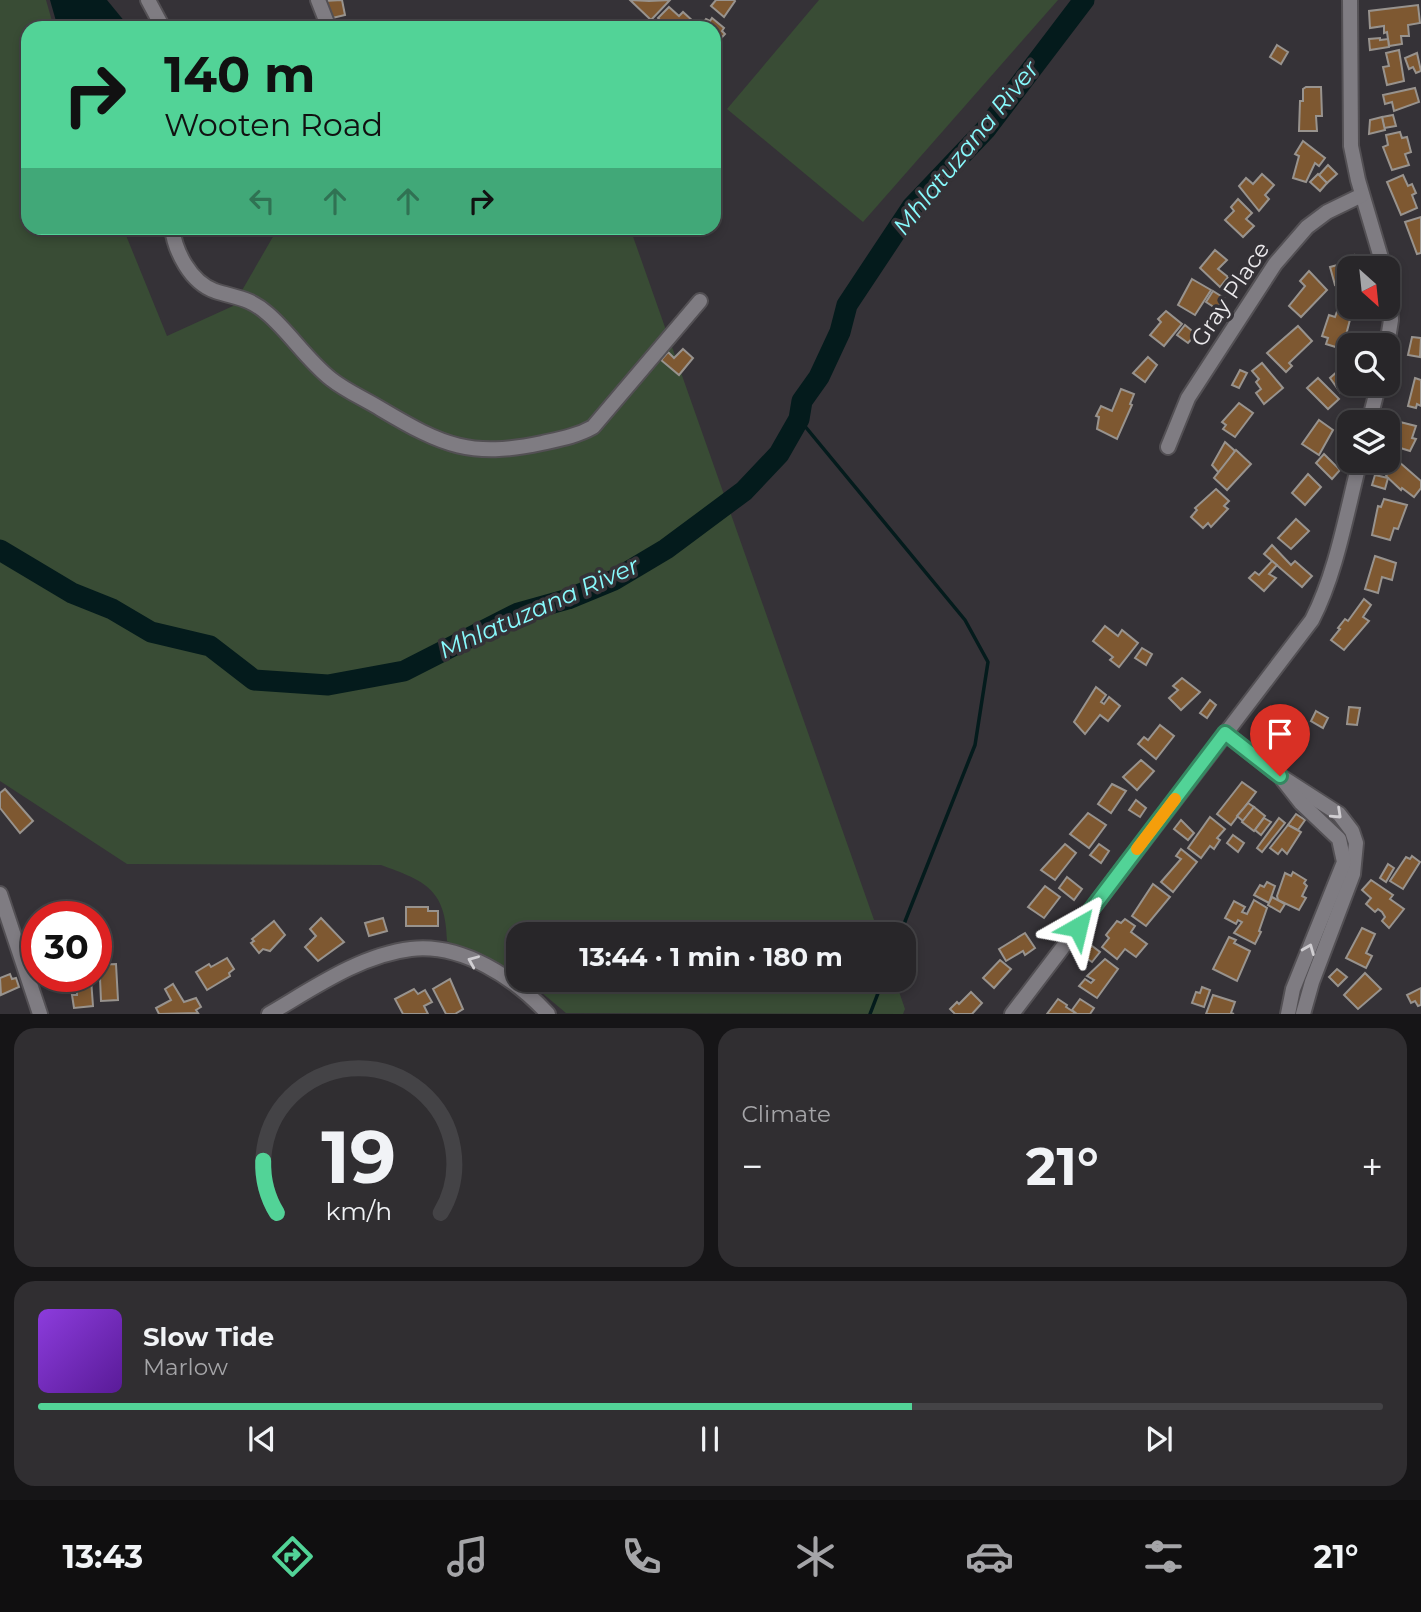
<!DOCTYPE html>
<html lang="en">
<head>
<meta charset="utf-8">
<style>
	body { margin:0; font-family:Montserrat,sans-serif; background:#302e31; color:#f1f3f6; height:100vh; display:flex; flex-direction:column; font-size:26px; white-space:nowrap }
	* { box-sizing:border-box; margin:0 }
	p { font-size:23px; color:#a5a5a8 }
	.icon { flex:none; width:38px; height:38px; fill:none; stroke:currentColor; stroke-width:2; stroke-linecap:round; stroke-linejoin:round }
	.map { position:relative; height:1014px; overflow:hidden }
	.panel { display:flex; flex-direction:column; gap:14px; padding:14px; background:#161517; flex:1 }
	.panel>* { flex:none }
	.guide { position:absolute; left:21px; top:21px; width:700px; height:214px; border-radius:21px; box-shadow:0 4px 10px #0003,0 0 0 2px #444346; background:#52d397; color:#111; overflow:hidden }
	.needle { width:46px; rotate:153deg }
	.fabs { position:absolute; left:1337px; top:256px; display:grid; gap:14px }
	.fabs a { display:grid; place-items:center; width:63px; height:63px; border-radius:14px; background:#282629; box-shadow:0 4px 10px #0003,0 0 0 2px #444346; font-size:35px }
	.speed { position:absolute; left:21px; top:901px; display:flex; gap:14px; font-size:35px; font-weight:700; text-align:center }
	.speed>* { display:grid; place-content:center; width:91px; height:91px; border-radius:50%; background:#282629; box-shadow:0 4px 10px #0003,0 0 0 2px #444346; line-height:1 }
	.speed .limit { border:10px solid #d22; background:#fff; color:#111 }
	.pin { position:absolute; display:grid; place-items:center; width:60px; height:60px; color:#fff; margin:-72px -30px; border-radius:50% 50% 50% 0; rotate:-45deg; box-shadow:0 0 7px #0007 }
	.pin .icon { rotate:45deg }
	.me { position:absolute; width:77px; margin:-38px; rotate:37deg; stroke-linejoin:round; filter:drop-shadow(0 0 5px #0008) }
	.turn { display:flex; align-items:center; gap:24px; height:147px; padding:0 28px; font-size:32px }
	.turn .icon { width:91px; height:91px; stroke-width:2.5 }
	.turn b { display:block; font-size:49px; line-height:60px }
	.lanes { display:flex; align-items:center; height:66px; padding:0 28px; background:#0003; justify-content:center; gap:35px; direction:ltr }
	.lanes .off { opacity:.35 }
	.big { font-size:52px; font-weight:700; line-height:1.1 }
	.panel .widget { flex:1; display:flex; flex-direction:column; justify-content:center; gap:10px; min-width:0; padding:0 24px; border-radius:21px; background:#302e31 }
	.panel .dial { align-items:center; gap:0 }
	.dial svg { height:182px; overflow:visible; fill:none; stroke:#444346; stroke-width:7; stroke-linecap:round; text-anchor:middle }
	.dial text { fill:#f1f3f6; stroke:none }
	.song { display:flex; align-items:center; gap:21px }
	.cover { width:84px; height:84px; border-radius:10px; background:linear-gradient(135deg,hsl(270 70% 55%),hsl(270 70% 35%)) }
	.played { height:7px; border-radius:4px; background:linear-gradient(90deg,#52d397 65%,#444346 65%) }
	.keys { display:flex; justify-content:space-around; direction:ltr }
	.heat { display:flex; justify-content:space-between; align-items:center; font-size:38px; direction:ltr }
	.panel .tiles { flex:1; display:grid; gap:14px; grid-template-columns:1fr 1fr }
	.widget:last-child { grid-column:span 2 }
	.trip { position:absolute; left:506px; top:922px; width:410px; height:70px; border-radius:21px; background:#282629; box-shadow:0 4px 10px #0003,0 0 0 2px #444346; font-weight:700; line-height:70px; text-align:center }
	.menu { display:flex; height:112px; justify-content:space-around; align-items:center; background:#100f10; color:#a5a5a8 }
	.menu .icon { width:49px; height:49px }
	.menu .selected { color:#52d397 }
	.menu b { font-size:32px; color:#f1f3f6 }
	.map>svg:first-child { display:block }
	.green { fill:#394c35 }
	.water { fill:#041b1c }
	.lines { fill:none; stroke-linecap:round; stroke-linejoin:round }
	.stream { stroke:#041b1c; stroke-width:3.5 }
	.river { stroke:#041b1c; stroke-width:21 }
	.building { fill:#7e5831; stroke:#98938e; stroke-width:2 }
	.minor-casing { stroke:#535054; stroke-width:18 }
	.minor { stroke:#7f7c82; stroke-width:14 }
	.oneway { stroke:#d0ced2 }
	.route-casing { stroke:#358962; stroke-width:18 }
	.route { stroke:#52d397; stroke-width:12 }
	.slow { stroke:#f59e0b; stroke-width:12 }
	.labels { text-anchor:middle; stroke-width:7; stroke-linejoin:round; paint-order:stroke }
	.street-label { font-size:23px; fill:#ebe9ec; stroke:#353237 }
	.water-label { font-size:24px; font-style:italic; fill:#88fafd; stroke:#353237 }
</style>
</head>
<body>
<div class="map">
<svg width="1421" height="1014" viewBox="0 0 1421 1014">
	<rect width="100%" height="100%" fill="#353237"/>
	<g class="green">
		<path d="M0,0H46L54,28H28V228H123L167,336L233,306L278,228H630L879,934H518V978L447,941C446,889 425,881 381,865L127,864L0,781Z"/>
		<polygon points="819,0 1058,0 863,222 727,109"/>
		<polygon points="522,980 895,980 905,1009 903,1014 566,1013 535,987"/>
	</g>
	<polygon class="water" points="50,0 107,0 130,28 58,28"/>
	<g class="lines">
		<g class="stream">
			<polyline points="799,419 965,620 988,662 975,745 900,934"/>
			<polyline points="870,1014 883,980"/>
		</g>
		<polyline class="river" points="0,550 72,593 112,609 151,632 210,646 254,680 328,685 404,671 518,613 568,599 614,580 666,549 744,491 779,454 799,419 802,401 819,377 840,332 847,305 912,207 986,129 1084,0"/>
	</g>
	<g class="building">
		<polygon points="342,0 345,15 328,19 324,1"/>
		<polygon points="630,0 649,1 670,0 651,20"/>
		<polygon points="716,0 734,0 735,1 724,17 711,6"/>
		<polygon points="1418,5 1420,23 1408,25 1409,36 1401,36 1402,44 1389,46 1387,32 1384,33 1384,26 1370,28 1369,11"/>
		<polygon points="669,7 679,16 683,12 694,22 689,28 664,28 666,26 658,18"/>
		<polygon points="712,18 724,28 722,31 725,34 714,46 714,28 699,28 706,19 710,21"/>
		<polygon points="1380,38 1380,40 1388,39 1389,47 1370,50 1369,39"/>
		<polygon points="1277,45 1288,52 1281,64 1270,57"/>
		<polygon points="1399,50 1404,81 1387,85 1383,67 1389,66 1386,53"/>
		<polygon points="1417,53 1421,71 1416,73 1413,67 1409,69 1405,58"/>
		<polygon points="1306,87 1321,87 1322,116 1316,116 1317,131 1299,131 1300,101 1303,101 1303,89"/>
		<polygon points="1415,88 1419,102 1394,111 1392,102 1385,104 1383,95"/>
		<polygon points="1393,115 1396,126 1384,128 1382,117"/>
		<polygon points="1382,117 1385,130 1369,134 1370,120"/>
		<polygon points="1400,132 1402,138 1407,137 1411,152 1405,154 1409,165 1392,170 1383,147 1388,145 1386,135"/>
		<polygon points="1303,141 1325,158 1319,166 1315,163 1306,182 1293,178 1299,156 1295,154"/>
		<polygon points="1328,165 1337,174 1327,183 1319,175"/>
		<polygon points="1262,174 1274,185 1265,195 1269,199 1259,211 1239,186 1246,178 1253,184"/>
		<polygon points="1318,174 1327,183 1320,191 1310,182"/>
		<polygon points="1403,175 1408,186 1412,184 1416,193 1412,195 1417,208 1401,215 1387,182"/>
		<polygon points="1238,199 1252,213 1246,219 1254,226 1243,237 1225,220 1234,211 1231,207"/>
		<polygon points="1421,217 1421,253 1417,254 1405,222"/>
		<polygon points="1215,250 1227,260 1218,269 1228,277 1220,287 1200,268"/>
		<polygon points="1354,255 1357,268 1349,268 1349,282 1335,285 1330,267 1341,264 1341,267 1345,267 1343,258"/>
		<polygon points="1309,271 1327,290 1301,317 1289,306 1305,286 1300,281"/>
		<polygon points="1192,279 1211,290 1195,315 1178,305"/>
		<polygon points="1213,291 1224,298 1217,309 1206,302"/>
		<polygon points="1340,303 1353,308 1346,335 1350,336 1347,345 1344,344 1342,349 1326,344 1328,338 1322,336 1329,315 1335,317"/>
		<polygon points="1166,311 1182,324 1164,346 1150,335 1161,322 1158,319"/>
		<polygon points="1185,325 1196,334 1188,343 1177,335"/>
		<polygon points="1298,326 1312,341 1289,363 1292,366 1286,372 1267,353"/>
		<polygon points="1412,337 1421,338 1420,357 1408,355"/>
		<polygon points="683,349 693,358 679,375 661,360 668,352 674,358"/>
		<polygon points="1148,357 1157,365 1145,382 1133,373"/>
		<polygon points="1262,363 1283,388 1264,404 1256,393 1261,389 1256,382 1259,379 1252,371"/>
		<polygon points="1240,370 1247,373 1239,388 1232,385"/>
		<polygon points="1339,370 1349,381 1340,392 1330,378"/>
		<polygon points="1318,378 1339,399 1328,409 1307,388"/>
		<polygon points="1415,378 1421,380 1421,406 1417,404 1416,408 1408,406"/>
		<polygon points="1121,389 1134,394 1130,404 1132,405 1117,439 1097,429 1099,417 1096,416 1101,406 1112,411"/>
		<polygon points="1239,403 1253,413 1235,437 1223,429 1226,425 1222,422"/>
		<polygon points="1319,420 1333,430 1319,455 1302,444"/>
		<polygon points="1400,422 1416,426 1412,438 1416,439 1410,451 1394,446"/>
		<polygon points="1225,442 1235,451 1219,473 1212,465"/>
		<polygon points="1236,450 1251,464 1227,490 1214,478"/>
		<polygon points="1324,454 1340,470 1332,479 1316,463"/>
		<polygon points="1398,461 1421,481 1421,488 1414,497 1402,488 1401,490 1386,476"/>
		<polygon points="1308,474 1321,487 1305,505 1292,493"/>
		<polygon points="1375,475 1388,478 1385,489 1372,485"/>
		<polygon points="1216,489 1229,501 1224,506 1228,509 1211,527 1208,523 1203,528 1191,517 1197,510 1195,508"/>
		<polygon points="1384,499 1407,505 1398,529 1394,528 1390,540 1372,535 1378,506 1381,507"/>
		<polygon points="1296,519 1309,531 1291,549 1278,538"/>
		<polygon points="1272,545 1291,565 1295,561 1312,576 1302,587 1264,554"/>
		<polygon points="1375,556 1396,563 1392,580 1382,577 1378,593 1365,589"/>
		<polygon points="1272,561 1277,565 1269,574 1276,578 1264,591 1249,578 1255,572 1259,575"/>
		<polygon points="1364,599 1371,605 1363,617 1369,621 1344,650 1331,640 1340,629 1338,628 1345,619 1348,621"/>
		<polygon points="1105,626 1118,636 1122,630 1138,643 1119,667 1110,660 1113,657 1093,641"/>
		<polygon points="1142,648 1152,654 1146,665 1135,658"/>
		<polygon points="1182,678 1200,692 1181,710 1169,698 1178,690 1173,686"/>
		<polygon points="1096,687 1106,695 1101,702 1104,704 1109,697 1120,706 1108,721 1100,715 1085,734 1074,722"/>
		<polygon points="1210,700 1216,705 1207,718 1200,713"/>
		<polygon points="1349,707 1360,708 1357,725 1347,724"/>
		<polygon points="1316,711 1328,718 1323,728 1311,721"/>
		<polygon points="1160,725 1174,736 1156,759 1138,744 1144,737 1148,740"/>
		<polygon points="1141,760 1154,771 1137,790 1123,777"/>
		<polygon points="1242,782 1256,792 1231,825 1217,814"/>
		<polygon points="1112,784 1126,791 1111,813 1098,804"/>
		<polygon points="5,789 33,821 20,833 0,808 0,793"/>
		<polygon points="1136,800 1146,808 1140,817 1129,810"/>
		<polygon points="1248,803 1254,807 1243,821 1237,816"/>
		<polygon points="1254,807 1265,816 1254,831 1242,822"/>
		<polygon points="1088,813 1106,825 1089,848 1070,834"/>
		<polygon points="1296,814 1305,820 1298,830 1288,825"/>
		<polygon points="1210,817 1225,829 1217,838 1220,840 1214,849 1210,846 1201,858 1188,848"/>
		<polygon points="1264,818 1271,822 1261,835 1255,830"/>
		<polygon points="1279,818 1285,823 1262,852 1257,848"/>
		<polygon points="1181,820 1194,833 1188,840 1174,829"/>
		<polygon points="1288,825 1301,832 1287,854 1282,849 1278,854 1270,848"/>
		<polygon points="1233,835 1244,843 1238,852 1227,843"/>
		<polygon points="1065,844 1076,853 1055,880 1041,870"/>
		<polygon points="1099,844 1109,851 1101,863 1090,855"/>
		<polygon points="1181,849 1197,862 1173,892 1161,882 1181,859 1176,856"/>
		<polygon points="1412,856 1420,862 1403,889 1390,881 1406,857 1410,859"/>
		<polygon points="1388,864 1394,868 1386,882 1380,878"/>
		<polygon points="1293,872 1306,880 1304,883 1307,886 1302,896 1306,898 1299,910 1278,900 1277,896 1285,873 1291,876"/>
		<polygon points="1067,877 1082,889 1074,900 1059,888"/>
		<polygon points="1371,880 1393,895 1390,899 1404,909 1389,928 1382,921 1385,917 1382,912 1378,909 1375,912 1366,904 1371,898 1362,890"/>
		<polygon points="1267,882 1275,886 1269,903 1254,895 1260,885 1264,887"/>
		<polygon points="1153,884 1170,897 1146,926 1132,916"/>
		<polygon points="1045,886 1060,897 1044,918 1028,907"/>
		<polygon points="1272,897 1285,904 1280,912 1268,905"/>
		<polygon points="1254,900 1267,908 1259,931 1261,932 1255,944 1234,933 1242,922 1238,920 1236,924 1225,918 1234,901 1245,907 1242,912 1247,914"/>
		<polygon points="406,907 428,907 428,911 438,911 438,926 406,926"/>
		<polygon points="321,918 344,942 318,961 305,947 316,936 310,929"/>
		<polygon points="383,918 387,931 369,936 365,923"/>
		<polygon points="1125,919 1135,926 1131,932 1147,944 1136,957 1125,949 1117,959 1102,947 1109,938 1106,935 1117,921 1121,923"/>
		<polygon points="274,921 285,935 270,951 263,949 259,953 251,943 254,941 252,939"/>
		<polygon points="1362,928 1375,934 1366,953 1372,956 1366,968 1346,958"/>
		<polygon points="1025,933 1035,948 1025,955 1023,951 1006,961 999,949"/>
		<polygon points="1229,937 1236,940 1234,943 1250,951 1237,981 1213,969"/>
		<polygon points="1087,942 1100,952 1092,962 1079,953"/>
		<polygon points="227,958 234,969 229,973 230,976 207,990 196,972 209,964 211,967"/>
		<polygon points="1105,959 1118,969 1097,998 1079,986 1085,979 1091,983 1094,980 1087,976"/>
		<polygon points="1000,960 1011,969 994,988 983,978"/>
		<polygon points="116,964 118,1000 101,1001 100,978 91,979 93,1006 74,1008 72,995 77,995 76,976 96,976 96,965"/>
		<polygon points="1337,969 1347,977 1338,986 1329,977"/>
		<polygon points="1365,973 1381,989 1358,1009 1344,995"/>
		<polygon points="10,974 12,979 16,978 19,987 1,995 0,978"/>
		<polygon points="450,979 463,1009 455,1014 446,1014 433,989"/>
		<polygon points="173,984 184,1002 196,998 201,1007 196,1010 198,1013 159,1014 156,1008 171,1000 165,989"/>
		<polygon points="1202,987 1210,990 1204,1007 1192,1003 1196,992 1200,993"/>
		<polygon points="1421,988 1421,1005 1418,1006 1415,1001 1411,1003 1407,995"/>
		<polygon points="414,989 418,994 425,990 432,1002 424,1006 428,1014 403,1014 395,999"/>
		<polygon points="971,992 982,1003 972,1014 955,1014 950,1009 957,1002 959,1004"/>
		<polygon points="1213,995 1235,1002 1231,1013 1234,1014 1206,1014"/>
		<polygon points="1058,999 1067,1005 1066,1007 1077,1014 1047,1014"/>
		<polygon points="1080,999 1094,1008 1090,1014 1077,1014 1072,1010"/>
	</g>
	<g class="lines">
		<defs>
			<g id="minor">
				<polyline points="148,0 163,28"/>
				<polyline points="318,0 329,28"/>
				<polyline points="1350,0 1351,146 1358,180 1384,268"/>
				<path d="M172,228C175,251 190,282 215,291C236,298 249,297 268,314C290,333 307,360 331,379C346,391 365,399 381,409C443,446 471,458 542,443C560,439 577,436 593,427L700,301"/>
				<polyline points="1387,345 1391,320 1388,282"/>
				<polyline points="1369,422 1379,383"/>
				<polyline points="1168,447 1188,398 1275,264 1307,227 1327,212 1362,195"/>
				<polyline points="1225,733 1280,776 1339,814 1352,831 1356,843 1353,874 1312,982 1303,1014"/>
				<polyline points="1283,780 1301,803 1339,839 1344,862 1293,989 1288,1014"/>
				<polyline points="0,894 40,1014"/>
				<path d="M269,1014C312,989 360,955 411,949C462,943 515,978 548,1014"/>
				<path d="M1012,1014L1312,620C1337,571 1346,514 1360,460"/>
			</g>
		</defs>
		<use href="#minor" class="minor-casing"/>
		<use href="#minor" class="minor"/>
	</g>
	<defs><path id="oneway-chevron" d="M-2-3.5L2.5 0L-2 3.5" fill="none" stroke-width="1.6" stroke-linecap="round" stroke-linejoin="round" transform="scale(1.75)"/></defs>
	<g class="oneway">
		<use href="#oneway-chevron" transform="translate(1337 814) rotate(43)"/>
		<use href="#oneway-chevron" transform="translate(1309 949) rotate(-68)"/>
		<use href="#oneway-chevron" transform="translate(473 961) rotate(-157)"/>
	</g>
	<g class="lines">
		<defs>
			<polyline id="route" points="1078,927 1225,733 1280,776"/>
		</defs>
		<use href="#route" class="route-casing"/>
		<use href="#route" class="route"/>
		<polyline class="slow" points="1137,849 1175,799"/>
	</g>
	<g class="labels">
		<g class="street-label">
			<text transform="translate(1230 294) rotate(-56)" y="8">Gray Place</text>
		</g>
		<g class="water-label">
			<text transform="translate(966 148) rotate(-51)" y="8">Mhlatuzana River</text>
			<text transform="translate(539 608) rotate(-24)" y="8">Mhlatuzana River</text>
		</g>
	</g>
</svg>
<div class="fabs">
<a><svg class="needle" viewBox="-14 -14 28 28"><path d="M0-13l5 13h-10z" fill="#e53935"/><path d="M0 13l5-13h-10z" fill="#a5a5a8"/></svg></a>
<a><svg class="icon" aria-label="search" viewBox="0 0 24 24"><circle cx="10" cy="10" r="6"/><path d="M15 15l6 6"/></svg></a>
<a><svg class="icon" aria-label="layers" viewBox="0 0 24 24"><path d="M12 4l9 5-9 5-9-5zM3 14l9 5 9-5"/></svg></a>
</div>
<div class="speed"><div class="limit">30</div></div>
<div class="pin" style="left:1280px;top:776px;background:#d93025"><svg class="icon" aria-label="arrive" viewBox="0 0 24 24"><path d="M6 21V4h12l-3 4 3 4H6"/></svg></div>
<svg class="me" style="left:1078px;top:927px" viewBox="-20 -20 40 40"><path d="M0-17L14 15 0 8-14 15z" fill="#52d397" stroke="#fff" stroke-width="4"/></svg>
<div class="trip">13:44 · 1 min · 180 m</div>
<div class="guide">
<div class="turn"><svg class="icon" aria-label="right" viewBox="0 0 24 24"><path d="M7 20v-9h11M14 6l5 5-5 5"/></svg><div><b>140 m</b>Wooten Road</div></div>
<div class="lanes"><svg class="icon off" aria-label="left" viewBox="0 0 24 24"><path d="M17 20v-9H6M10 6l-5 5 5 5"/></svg><svg class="icon off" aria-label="ahead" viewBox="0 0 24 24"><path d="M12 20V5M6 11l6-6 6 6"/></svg><svg class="icon off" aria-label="ahead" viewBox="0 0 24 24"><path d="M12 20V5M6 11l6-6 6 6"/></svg><svg class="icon" aria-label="right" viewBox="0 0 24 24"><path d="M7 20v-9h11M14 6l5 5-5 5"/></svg></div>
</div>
</div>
<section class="panel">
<div class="tiles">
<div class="widget dial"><svg viewBox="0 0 100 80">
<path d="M14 69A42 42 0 1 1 86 69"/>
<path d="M14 69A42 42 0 0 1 8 46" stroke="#52d397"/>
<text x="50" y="56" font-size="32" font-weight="700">19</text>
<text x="50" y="72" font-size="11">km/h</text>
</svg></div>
<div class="widget"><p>Climate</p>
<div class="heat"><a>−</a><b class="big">21°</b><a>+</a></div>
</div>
<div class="widget">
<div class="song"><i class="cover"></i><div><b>Slow Tide</b><p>Marlow</p></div></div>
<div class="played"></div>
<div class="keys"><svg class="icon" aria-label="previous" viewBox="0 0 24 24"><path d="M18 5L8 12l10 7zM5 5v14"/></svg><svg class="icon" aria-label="pause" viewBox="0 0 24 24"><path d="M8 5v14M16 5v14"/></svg><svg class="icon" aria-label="next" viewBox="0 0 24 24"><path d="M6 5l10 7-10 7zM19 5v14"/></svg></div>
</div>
</div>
</section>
<nav class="menu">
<b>13:43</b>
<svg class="icon selected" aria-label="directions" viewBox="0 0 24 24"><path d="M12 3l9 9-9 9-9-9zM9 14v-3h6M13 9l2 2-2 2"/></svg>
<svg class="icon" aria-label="music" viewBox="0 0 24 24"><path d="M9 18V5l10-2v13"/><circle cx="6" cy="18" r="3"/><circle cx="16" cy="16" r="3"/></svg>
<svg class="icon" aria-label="phone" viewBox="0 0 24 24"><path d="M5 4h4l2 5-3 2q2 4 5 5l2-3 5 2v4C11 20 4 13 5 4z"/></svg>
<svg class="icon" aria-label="climate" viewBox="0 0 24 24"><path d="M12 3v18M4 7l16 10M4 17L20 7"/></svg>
<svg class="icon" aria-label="car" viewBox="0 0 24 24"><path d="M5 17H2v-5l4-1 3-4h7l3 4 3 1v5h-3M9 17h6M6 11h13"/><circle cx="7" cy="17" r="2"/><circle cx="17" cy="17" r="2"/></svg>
<svg class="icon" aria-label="filters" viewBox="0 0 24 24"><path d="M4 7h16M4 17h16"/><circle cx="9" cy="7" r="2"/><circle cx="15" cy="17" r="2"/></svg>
<b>21°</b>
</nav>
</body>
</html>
